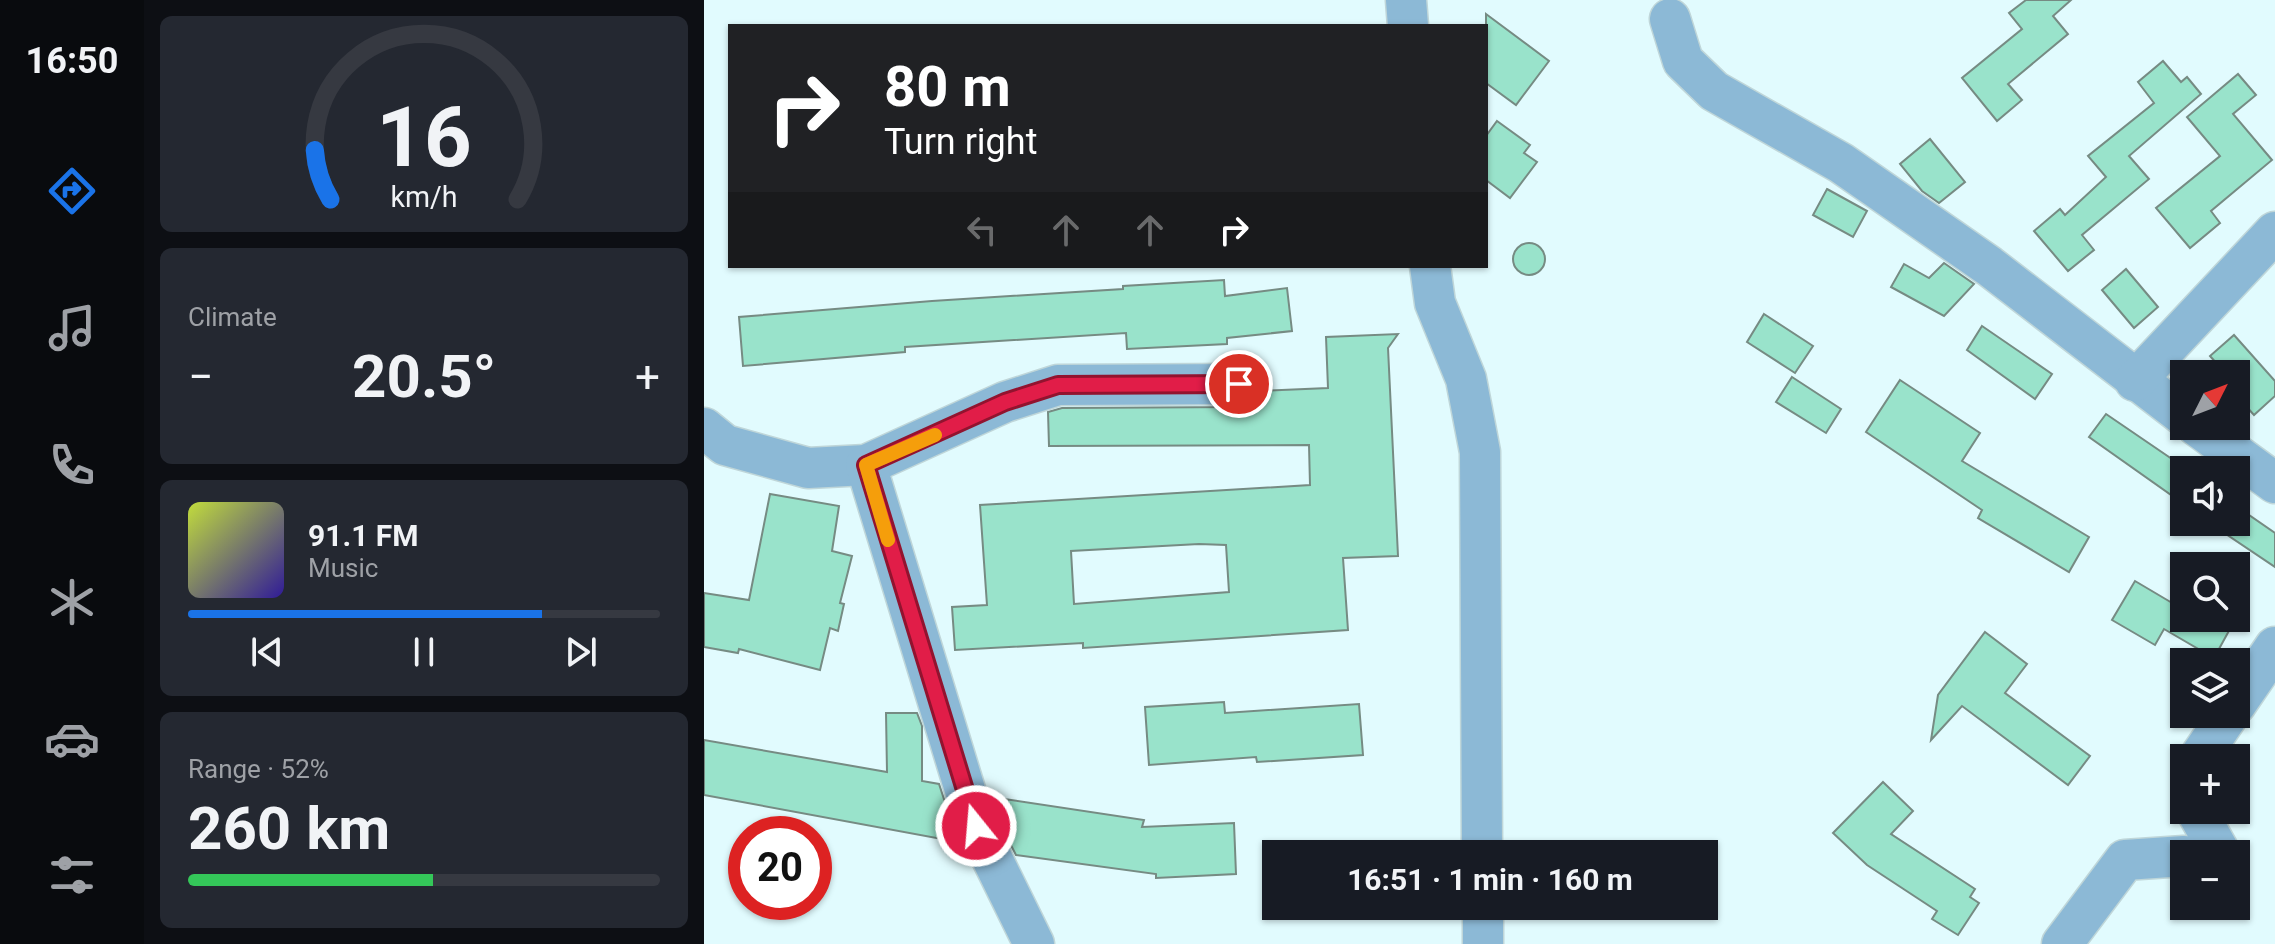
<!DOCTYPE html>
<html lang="en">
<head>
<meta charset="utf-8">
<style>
	body { margin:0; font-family:Roboto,sans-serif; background:#242831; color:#f1f3f6; height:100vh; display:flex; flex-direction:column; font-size:30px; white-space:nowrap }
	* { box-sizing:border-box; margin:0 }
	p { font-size:26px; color:#9ea1a6 }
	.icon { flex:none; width:44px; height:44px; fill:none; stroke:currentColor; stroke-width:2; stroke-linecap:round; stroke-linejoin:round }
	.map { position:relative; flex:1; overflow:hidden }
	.panel { display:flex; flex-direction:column; gap:16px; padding:16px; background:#0d0f14; width:560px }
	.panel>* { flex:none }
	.hud { position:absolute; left:24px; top:24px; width:760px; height:244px; border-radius:0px; box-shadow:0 2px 6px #0004; background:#202124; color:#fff; overflow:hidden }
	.needle { width:52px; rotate:48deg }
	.fabs { position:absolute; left:1466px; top:360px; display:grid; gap:16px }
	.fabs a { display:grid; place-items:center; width:80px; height:80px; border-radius:0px; background:#171b24; box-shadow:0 2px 6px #0004; font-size:40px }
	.speed { position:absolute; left:24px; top:816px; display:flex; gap:16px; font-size:40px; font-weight:700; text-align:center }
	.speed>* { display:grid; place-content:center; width:104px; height:104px; border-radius:50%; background:#171b24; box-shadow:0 2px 6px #0004; line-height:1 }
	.speed .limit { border:12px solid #d22; background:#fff; color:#111 }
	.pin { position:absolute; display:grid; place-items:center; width:68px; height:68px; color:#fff; margin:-34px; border:4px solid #fff; border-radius:50%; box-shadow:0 2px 8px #0007 }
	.me { position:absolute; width:88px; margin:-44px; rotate:343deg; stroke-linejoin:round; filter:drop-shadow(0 0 6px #0008) }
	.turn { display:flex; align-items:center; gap:28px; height:168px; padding:0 24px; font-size:36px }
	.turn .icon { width:104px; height:104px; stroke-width:2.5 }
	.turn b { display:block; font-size:56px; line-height:68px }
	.lanes { display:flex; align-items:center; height:76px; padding:0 24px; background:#0003; justify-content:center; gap:40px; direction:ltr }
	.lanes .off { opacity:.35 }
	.big { font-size:60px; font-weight:700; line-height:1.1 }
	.panel .widget { flex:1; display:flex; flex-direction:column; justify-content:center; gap:12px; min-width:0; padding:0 28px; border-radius:12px; background:#242831 }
	.panel .dial { align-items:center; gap:0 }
	.dial svg { height:208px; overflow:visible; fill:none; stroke:#363941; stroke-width:7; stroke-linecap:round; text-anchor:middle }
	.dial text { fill:#f1f3f6; stroke:none }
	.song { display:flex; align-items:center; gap:24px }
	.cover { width:96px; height:96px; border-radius:12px; background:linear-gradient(135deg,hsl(70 70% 55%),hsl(250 70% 35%)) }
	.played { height:8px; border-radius:4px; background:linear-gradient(90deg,#1a73e8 75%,#363941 75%) }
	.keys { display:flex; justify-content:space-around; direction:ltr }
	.heat { display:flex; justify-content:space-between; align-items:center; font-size:44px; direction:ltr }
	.charge { height:12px; border-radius:6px; background:linear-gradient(90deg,#34c759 52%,#363941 0) }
	.trip { position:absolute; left:558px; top:840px; width:456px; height:80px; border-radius:0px; background:#171b24; box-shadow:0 2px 6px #0004; font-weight:700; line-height:80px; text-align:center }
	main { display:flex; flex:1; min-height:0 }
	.tabs { display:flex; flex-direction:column; width:144px; justify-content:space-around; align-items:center; background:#090b0e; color:#9ea1a6 }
	.tabs .icon { width:56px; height:56px }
	.tabs .on { color:#1a73e8 }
	.tabs b { font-size:36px; color:#f1f3f6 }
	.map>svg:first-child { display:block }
	.building { fill:#99e3cb; stroke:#768b83; stroke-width:2; fill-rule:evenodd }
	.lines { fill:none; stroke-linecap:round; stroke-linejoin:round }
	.minor-casing { stroke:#bfd6d9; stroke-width:43 }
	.minor { stroke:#8cb9d6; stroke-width:40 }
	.route-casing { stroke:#92132f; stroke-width:20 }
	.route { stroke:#e11d48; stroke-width:14 }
	.slow { stroke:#f59e0b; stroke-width:14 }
</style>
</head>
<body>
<main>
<nav class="tabs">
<b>16:50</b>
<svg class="icon on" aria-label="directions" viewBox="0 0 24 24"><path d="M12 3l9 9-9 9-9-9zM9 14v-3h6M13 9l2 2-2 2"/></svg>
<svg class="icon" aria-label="music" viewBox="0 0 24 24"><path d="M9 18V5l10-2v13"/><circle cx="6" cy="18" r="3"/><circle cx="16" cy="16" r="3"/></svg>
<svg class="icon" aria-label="phone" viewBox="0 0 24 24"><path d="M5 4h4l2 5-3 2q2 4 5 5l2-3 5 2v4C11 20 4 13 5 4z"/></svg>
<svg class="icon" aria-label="climate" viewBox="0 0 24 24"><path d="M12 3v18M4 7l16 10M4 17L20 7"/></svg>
<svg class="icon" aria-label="car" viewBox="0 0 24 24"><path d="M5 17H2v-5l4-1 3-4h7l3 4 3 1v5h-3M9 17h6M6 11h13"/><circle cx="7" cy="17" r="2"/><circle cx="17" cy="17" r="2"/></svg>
<svg class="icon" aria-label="filters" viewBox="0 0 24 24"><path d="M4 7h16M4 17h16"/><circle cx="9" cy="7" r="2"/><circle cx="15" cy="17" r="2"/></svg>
</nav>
<section class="panel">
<div class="widget dial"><svg viewBox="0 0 100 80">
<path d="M14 69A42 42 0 1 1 86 69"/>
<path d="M14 69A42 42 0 0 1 8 50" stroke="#1a73e8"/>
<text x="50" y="56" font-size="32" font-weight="700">16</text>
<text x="50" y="72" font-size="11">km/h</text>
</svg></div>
<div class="widget"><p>Climate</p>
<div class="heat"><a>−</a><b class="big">20.5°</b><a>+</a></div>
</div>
<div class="widget">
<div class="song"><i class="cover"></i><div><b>91.1 FM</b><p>Music</p></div></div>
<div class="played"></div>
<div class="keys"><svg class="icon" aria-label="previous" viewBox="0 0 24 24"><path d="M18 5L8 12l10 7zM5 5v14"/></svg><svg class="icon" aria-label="pause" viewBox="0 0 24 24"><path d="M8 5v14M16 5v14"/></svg><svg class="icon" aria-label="next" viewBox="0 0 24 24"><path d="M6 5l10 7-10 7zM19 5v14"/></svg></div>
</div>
<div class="widget"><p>Range · 52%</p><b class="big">260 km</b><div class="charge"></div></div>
</section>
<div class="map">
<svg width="1571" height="944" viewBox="0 0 1571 944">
	<rect width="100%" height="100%" fill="#e1fbfe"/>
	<g class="building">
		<polygon points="1322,0 1367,0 1349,16 1364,34 1304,84 1318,100 1293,121 1258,78 1318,29 1305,13"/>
		<polygon points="782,14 845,61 812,105 782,83"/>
		<polygon points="1459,61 1477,82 1483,77 1497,94 1425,156 1445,179 1378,235 1390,250 1364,271 1330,231 1356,209 1361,215 1402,177 1384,156 1450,103 1434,82"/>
		<polygon points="1534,74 1552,95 1529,114 1568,160 1507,211 1516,223 1486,248 1452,208 1516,156 1483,117"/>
		<polygon points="793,121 826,145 820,153 833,162 806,198 782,180 782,136"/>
		<polygon points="1226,139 1261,182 1235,203 1218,191 1196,164"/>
		<polygon points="1123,189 1163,211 1149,237 1109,215"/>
		<circle cx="825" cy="259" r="16"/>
		<polygon points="1240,263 1270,284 1240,316 1187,287 1200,264 1225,278"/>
		<polygon points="1422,269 1454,307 1430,328 1398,290"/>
		<polygon points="520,280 521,296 583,288 588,331 523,338 523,344 423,349 422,333 201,347 201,352 39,366 35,317 228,301 419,289 419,286"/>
		<polygon points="1060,314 1109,346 1091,373 1043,342"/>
		<polygon points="1278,326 1348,374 1331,399 1263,350"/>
		<path d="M694,334L684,348L694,556L639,558L644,630L379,648V643L251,650L248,607L283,605L276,505L606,485L605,445L345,446L344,412L358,408L535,407L547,403L554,396L556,391L624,388L622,337ZM495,544L522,545L525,592L370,604L367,551Z"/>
		<polygon points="1530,335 1571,381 1571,396 1550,415 1532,395 1532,374 1522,374 1506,356"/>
		<polygon points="1088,377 1137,409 1122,433 1072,402"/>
		<polygon points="1196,380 1276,433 1258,461 1385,537 1365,572 1274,518 1278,510 1162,432"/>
		<polygon points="1402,414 1484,470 1480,470 1480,483 1470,497 1385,437"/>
		<polygon points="66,494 135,506 128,551 148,556 136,603 140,604 134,631 126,628 116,670 35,649 34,653 0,647 0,593 45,600"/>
		<polygon points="1532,506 1571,533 1571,567 1504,522 1532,522"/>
		<polygon points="1431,581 1480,610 1480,618 1532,618 1510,658 1460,629 1451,645 1408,620"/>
		<polygon points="1281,632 1323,664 1301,693 1386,756 1364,785 1258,706 1227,740 1234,695"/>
		<polygon points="520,702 521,713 655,704 659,755 553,762 552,757 445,765 441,707"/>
		<polygon points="182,713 213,713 218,726 218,781 235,784 254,842 0,795 0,740 183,772"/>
		<polygon points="1179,782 1209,811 1187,834 1271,889 1266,897 1275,903 1254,935 1228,919 1233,911 1163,865 1129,833"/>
		<polygon points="287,797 440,820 438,827 530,823 532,874 452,878 452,874 312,855 293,818"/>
	</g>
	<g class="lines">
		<defs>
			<g id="minor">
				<polyline points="702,0 704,26"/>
				<polyline points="966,19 979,61 1010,91 1137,163 1285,266 1480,416"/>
				<polyline points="726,266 731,303 762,379 776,452 778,854"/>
				<polyline points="1431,381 1571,232"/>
				<polyline points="1493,426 1571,483"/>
				<polyline points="0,428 21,445 104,468 162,465 301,402 354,385 535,384"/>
				<polyline points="162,465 272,826 330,944"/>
				<polyline points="1532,704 1571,647"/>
				<polyline points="1495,758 1525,714"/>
				<polyline points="1492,810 1516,853 1506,854"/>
				<polyline points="779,906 779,944"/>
				<polyline points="1358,944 1421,860 1480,856"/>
			</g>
		</defs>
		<use href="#minor" class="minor-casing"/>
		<use href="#minor" class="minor"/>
	</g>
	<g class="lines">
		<defs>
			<polyline id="route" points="272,826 162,465 301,402 354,385 535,384"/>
		</defs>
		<use href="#route" class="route-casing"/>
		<use href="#route" class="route"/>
		<polyline class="slow" points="184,540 162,465 231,435"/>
	</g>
</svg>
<div class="fabs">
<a><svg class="needle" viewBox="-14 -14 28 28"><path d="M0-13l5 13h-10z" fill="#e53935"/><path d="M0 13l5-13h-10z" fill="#9ea1a6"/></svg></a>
<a><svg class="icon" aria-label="sound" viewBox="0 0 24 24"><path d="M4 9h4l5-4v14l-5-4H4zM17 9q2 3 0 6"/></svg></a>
<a><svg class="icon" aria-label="search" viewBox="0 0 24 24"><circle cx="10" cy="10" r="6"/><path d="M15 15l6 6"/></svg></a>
<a><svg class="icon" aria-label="layers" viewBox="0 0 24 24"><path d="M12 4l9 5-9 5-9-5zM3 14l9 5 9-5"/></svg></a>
<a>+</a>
<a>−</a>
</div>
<div class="speed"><div class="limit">20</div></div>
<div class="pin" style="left:535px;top:384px;background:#d93025"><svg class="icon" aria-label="arrive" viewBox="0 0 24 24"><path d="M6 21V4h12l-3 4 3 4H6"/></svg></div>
<svg class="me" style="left:272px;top:826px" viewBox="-20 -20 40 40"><circle r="17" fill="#e11d48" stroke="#fff" stroke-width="3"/><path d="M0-11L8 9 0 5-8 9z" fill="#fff"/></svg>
<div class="trip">16:51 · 1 min · 160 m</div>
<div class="hud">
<div class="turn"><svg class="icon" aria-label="right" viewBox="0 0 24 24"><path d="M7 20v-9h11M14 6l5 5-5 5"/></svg><div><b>80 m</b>Turn right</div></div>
<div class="lanes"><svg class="icon off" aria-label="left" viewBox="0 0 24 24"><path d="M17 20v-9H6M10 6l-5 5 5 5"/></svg><svg class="icon off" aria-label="ahead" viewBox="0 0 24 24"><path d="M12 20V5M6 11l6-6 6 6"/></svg><svg class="icon off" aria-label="ahead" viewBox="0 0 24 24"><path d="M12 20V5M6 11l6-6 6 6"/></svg><svg class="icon" aria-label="right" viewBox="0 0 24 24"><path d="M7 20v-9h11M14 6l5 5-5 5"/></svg></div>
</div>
</div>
</main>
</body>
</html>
